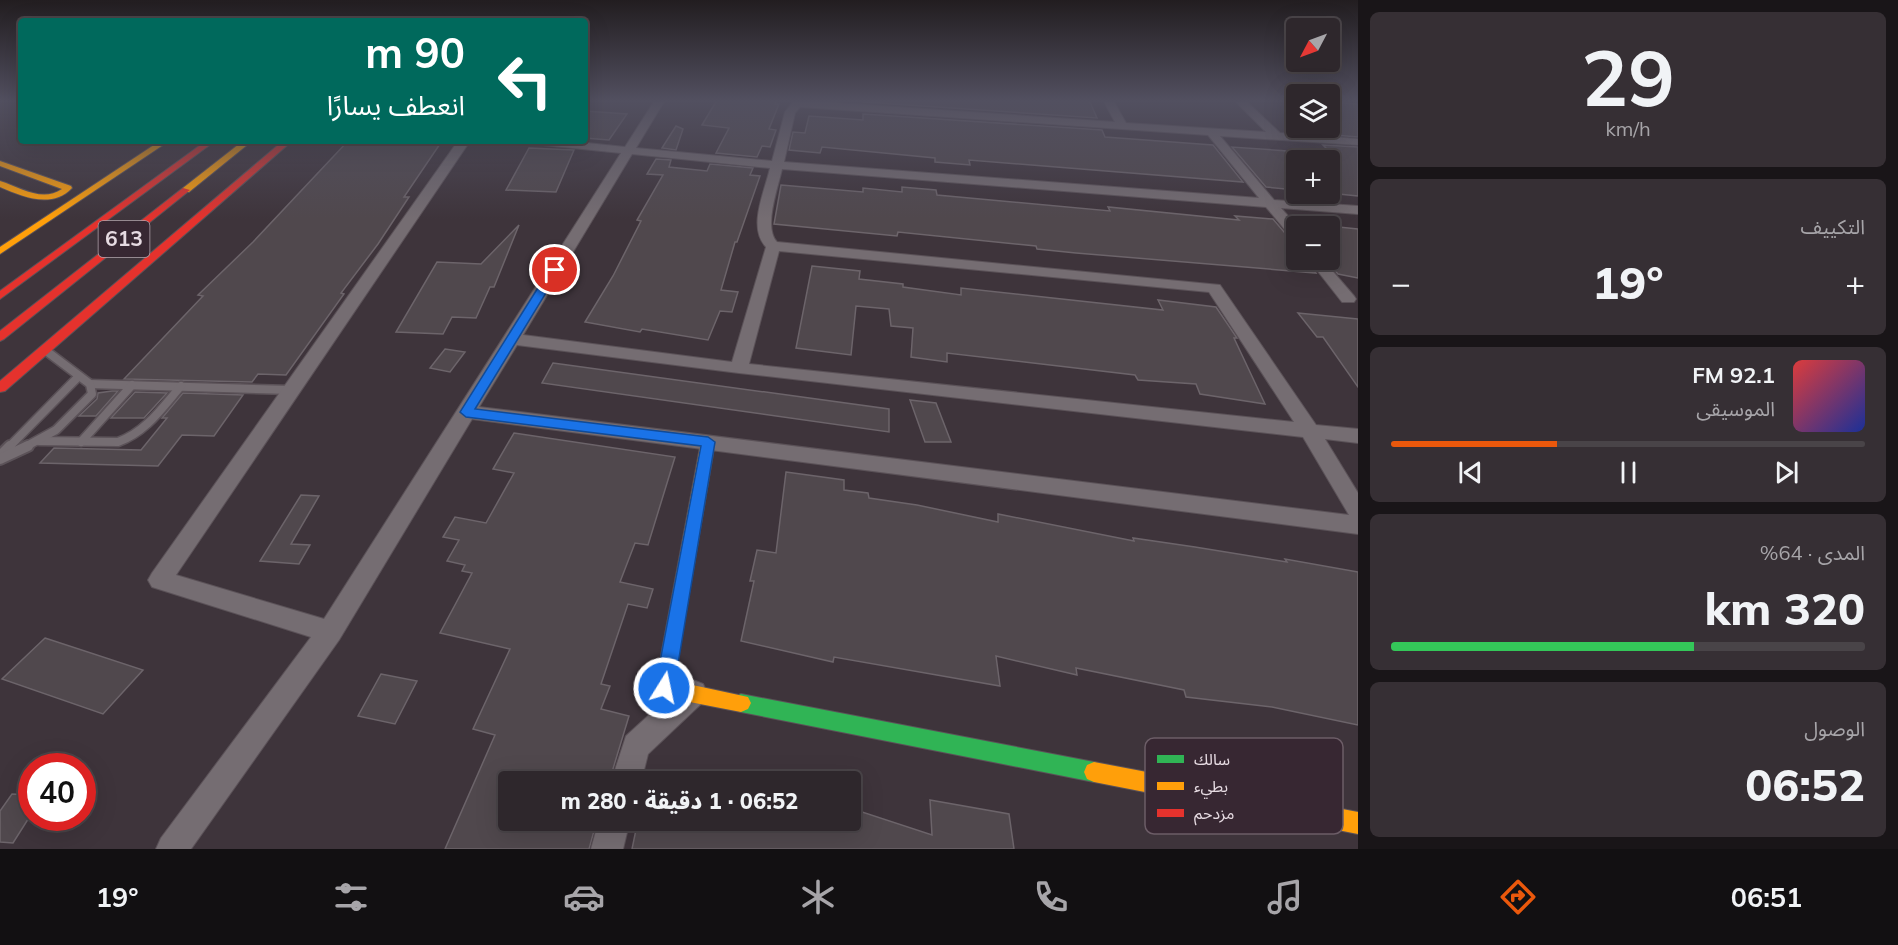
<!DOCTYPE html>
<html lang="ar">
<head>
<meta charset="utf-8">
<style>
	body { margin:0; font-family:Mulish,"Noto Sans Arabic",sans-serif; background:#362f34; color:#f1f3f6; direction:rtl; height:100vh; display:flex; flex-direction:column; font-size:22px; white-space:nowrap }
	* { box-sizing:border-box; margin:0 }
	p { font-size:20px; color:#a7a5a9 }
	.icon { flex:none; width:33px; height:33px; fill:none; stroke:currentColor; stroke-width:2; stroke-linecap:round; stroke-linejoin:round }
	.map { position:relative; flex:1; overflow:hidden; direction:ltr }
	.drawer { display:flex; flex-direction:column; gap:12px; padding:12px; background:#191518; width:540px }
	.drawer>* { flex:none }
	.guide { position:absolute; left:18px; top:18px; width:570px; height:126px; border-radius:6px; box-shadow:0 6px 24px #0002,0 0 0 2px #494448; direction:rtl; background:#00695c; color:#fff; overflow:hidden }
	.needle { width:39px; rotate:229deg }
	.controls { position:absolute; left:1286px; top:18px; display:grid; gap:12px }
	.controls a { display:grid; place-items:center; width:54px; height:54px; border-radius:6px; background:#2e272c; box-shadow:0 6px 24px #0002,0 0 0 2px #494448; font-size:30px }
	.speed { position:absolute; left:18px; top:753px; display:flex; gap:12px; font-size:30px; font-weight:700; text-align:center }
	.speed>* { display:grid; place-content:center; width:78px; height:78px; border-radius:50%; background:#2e272c; box-shadow:0 6px 24px #0002,0 0 0 2px #494448; line-height:1 }
	.speed .limit { border:9px solid #d22; background:#fff; color:#111 }
	.pin { position:absolute; display:grid; place-items:center; width:51px; height:51px; color:#fff; margin:-26px; border:3px solid #fff; border-radius:50%; box-shadow:0 2px 6px #0007 }
	.me { position:absolute; width:66px; margin:-33px; rotate:10deg; stroke-linejoin:round; filter:drop-shadow(0 0 4px #0008) }
	.turn { display:flex; align-items:center; gap:21px; height:126px; padding:0 24px; font-size:27px }
	.turn .icon { width:78px; height:78px; stroke-width:2.5 }
	.turn b { display:block; font-size:42px; line-height:51px }
	.big { font-size:45px; font-weight:800; line-height:1.1 }
	.drawer .card { flex:1; display:flex; flex-direction:column; justify-content:center; gap:9px; min-width:0; padding:0 21px; border-radius:9px; background:#362f34 }
	.drawer .dial { align-items:center; gap:0 }
	.dial b { font-size:78px; line-height:1 }
	.song { display:flex; align-items:center; gap:18px }
	.cover { width:72px; height:72px; border-radius:9px; background:linear-gradient(135deg,hsl(0 70% 55%),hsl(230 70% 35%)) }
	.played { height:6px; border-radius:3px; background:linear-gradient(90deg,#ea580c 35%,#494448 35%) }
	.keys { display:flex; justify-content:space-around; direction:ltr }
	.heat { display:flex; justify-content:space-between; align-items:center; font-size:33px; direction:ltr }
	.charge { height:9px; border-radius:4px; background:linear-gradient(90deg,#34c759 64%,#494448 0) }
	.trip { position:absolute; left:498px; top:771px; width:363px; height:60px; border-radius:6px; background:#2e272c; box-shadow:0 6px 24px #0002,0 0 0 2px #494448; font-weight:800; line-height:60px; text-align:center; direction:rtl }
	.tabs { display:flex; height:96px; justify-content:space-around; align-items:center; background:#121012; color:#a7a5a9 }
	.tabs .icon { width:42px; height:42px }
	.tabs .selected { color:#ea580c }
	.tabs b { font-size:27px; color:#f1f3f6 }
	main { display:flex; flex:1; min-height:0 }
	.map>svg:first-child { display:block }
	.building { fill:#50484d; stroke:#6c646a; stroke-width:1.5 }
	.lines { fill:none; stroke-linecap:round; stroke-linejoin:round }
	.lane-far1-casing { stroke:#5b5258; stroke-width:11 }
	.lane-casing { stroke:#5b5258; stroke-width:14 }
	.street-casing { stroke:#5b5258; stroke-width:2 }
	.fast-casing { stroke:#5b5258; stroke-width:2 }
	.slow-casing { stroke:#5b5258; stroke-width:2 }
	.jam-casing { stroke:#5b5258; stroke-width:2 }
	.lane-far1 { stroke:#756d72; stroke-width:8 }
	.lane { stroke:#756d72; stroke-width:10 }
	.street { fill:#756d72; fill-rule:evenodd }
	.fast { fill:#30b455; fill-rule:evenodd }
	.slow { fill:#ff9f0a; fill-rule:evenodd }
	.jam { fill:#e5322d; fill-rule:evenodd }
	.route { fill:#1a73e8; stroke:#114b97; stroke-width:1.5 }
	.labels { text-anchor:middle; stroke-width:4.5; stroke-linejoin:round; paint-order:stroke }
	.shield { fill:#372732; stroke:#b2a5ad; stroke-width:1.5 }
	.shield-label { font-size:21px; font-weight:bold; fill:#e6dbe2 }
	.key { fill:#372732; stroke:#6c5d67; stroke-width:1.5 }
	.key-label { font-size:16px; fill:#e6dbe2 }
</style>
</head>
<body>
<main>
<section class="drawer">
<div class="card dial"><b>29</b><p>km/h</p></div>
<div class="card"><p>التكييف</p>
<div class="heat"><a>−</a><b class="big">19°</b><a>+</a></div>
</div>
<div class="card">
<div class="song"><i class="cover"></i><div><b>92.1 FM</b><p>الموسيقى</p></div></div>
<div class="played"></div>
<div class="keys"><svg class="icon" aria-label="previous" viewBox="0 0 24 24"><path d="M18 5L8 12l10 7zM5 5v14"/></svg><svg class="icon" aria-label="pause" viewBox="0 0 24 24"><path d="M8 5v14M16 5v14"/></svg><svg class="icon" aria-label="next" viewBox="0 0 24 24"><path d="M6 5l10 7-10 7zM19 5v14"/></svg></div>
</div>
<div class="card"><p>المدى · 64%</p><b class="big">320 km</b><div class="charge"></div></div>
<div class="card"><p>الوصول</p><b class="big">06:52</b></div>
</section>
<div class="map">
<svg width="1358" height="849" viewBox="0 0 1358 849">
	<rect width="100%" height="100%" fill="#3e343b"/>
	<g class="building">
		<polygon points="717,100 777,100 775,104 779,104 769,129 776,130 770,147 762,146 757,157 716,153 729,128 702,125"/>
		<polygon points="863,100 1089,100 1097,118 863,102"/>
		<polygon points="1329,102 1358,104 1358,137 1311,133 1305,128 1329,128"/>
		<polygon points="585,111 627,114 609,140 585,138"/>
		<polygon points="863,114 1102,130 1105,137 1213,145 1243,182 969,160 970,165 935,162 935,158 822,147 820,153 789,150 793,132 805,133 809,116 863,120"/>
		<polygon points="676,126 683,129 676,150 662,148"/>
		<polygon points="348,141 442,141 404,197 409,197 378,244 341,293 344,294 286,375 258,374 252,382 124,379 203,296 198,295 253,242"/>
		<polygon points="1323,145 1358,147 1358,196 1329,193 1329,160 1296,160 1296,190 1266,187 1232,147 1332,154"/>
		<polygon points="529,148 574,150 556,192 506,190"/>
		<polygon points="656,159 671,160 669,167 707,171 710,164 753,168 750,175 760,176 737,242 735,242 721,290 738,292 732,312 720,311 708,340 642,329 640,332 585,322 613,276 641,221 637,220 663,175 647,174"/>
		<polygon points="781,185 863,192 863,188 902,192 902,187 936,190 937,195 1110,211 1108,207 1239,220 1235,216 1273,219 1296,246 1296,260 1307,260 1316,273 1076,253 1037,249 1036,246 898,232 897,236 774,224"/>
		<polygon points="519,225 494,287 490,287 476,318 452,317 443,334 396,332 437,262 481,264"/>
		<polygon points="1329,226 1358,229 1358,278 1338,274 1329,264"/>
		<polygon points="812,266 860,271 859,279 903,284 903,287 961,295 961,288 1163,310 1158,300 1216,307 1237,338 1234,338 1265,404 1200,394 1196,384 1138,380 1135,375 947,353 947,362 911,357 913,328 891,326 889,309 856,306 851,355 796,348"/>
		<polygon points="1298,313 1358,319 1358,387 1323,337 1317,337"/>
		<polygon points="445,349 465,352 450,372 430,368"/>
		<polygon points="553,363 889,409 889,432 542,383"/>
		<polygon points="112,391 118,391 96,416 79,416 97,399 98,393"/>
		<polygon points="135,392 167,393 144,418 111,418"/>
		<polygon points="183,393 243,395 214,436 182,435 158,466 40,463 54,448 141,450 167,418 162,418"/>
		<polygon points="910,400 936,403 951,442 925,442"/>
		<polygon points="514,433 675,457 648,545 635,543 620,582 653,589 647,608 628,604 601,684 610,686 601,709 629,716 609,782 508,782 508,820 597,820 589,849 445,849 495,735 473,729 510,649 440,633 472,573 462,571 465,565 447,561 459,540 443,537 455,517 486,523 514,473 493,469"/>
		<polygon points="786,472 844,480 844,490 868,493 869,498 917,505 998,522 998,514 1134,541 1133,538 1195,547 1287,562 1285,559 1358,572 1358,725 1272,707 1186,697 1184,690 1076,668 1077,675 996,656 1000,686 834,657 833,662 741,641 754,581 750,581 757,550 776,553"/>
		<polygon points="301,495 319,496 291,544 310,545 299,564 260,561"/>
		<polygon points="45,638 143,670 103,714 2,679"/>
		<polygon points="381,674 417,681 395,724 358,716"/>
		<polygon points="12,794 32,795 32,813 13,843 0,842 0,811"/>
		<polygon points="930,800 1009,814 1014,849 632,849 638,820 850,820 850,808 932,835"/>
	</g>
	<g class="lines">
		<defs>
			<g id="lane-far1">
				<polyline points="90,384 291,390"/>
				<path d="M39,441L118,442C146,432 162,408 181,386"/>
				<polyline points="81,442 132,385"/>
				<polyline points="9,447 79,376"/>
				<polyline points="25,447 56,430 92,394 90,384 45,350"/>
			</g>
			<g id="lane">
				<polyline points="0,456 10,446"/>
				<polyline points="0,459 28,446"/>
			</g>
			<g id="street">
				<path d="M655,100H665L636,148L772,161L785,112L794,100L1115,122L1103,100H1113L1126,123L1266,132L1234,100H1245L1280,133L1358,139V145L1220,136L1274,200L1358,206V214L1281,208L1297,226L1296,238L1291,237L1266,207L782,169C778,188 763,227 777,242L1220,285L1316,425L1358,429V443L1325,439L1358,493V534L472,419L339,640L191,849H156L161,838L311,637L152,587L148,580L152,573L458,141H470L176,575L324,619L621,153L533,144L527,141H568L625,147ZM800,107L1208,135L1259,198L784,162L795,113ZM632,154L770,168C765,191 747,227 766,247L732,362L523,335ZM779,251L1209,292L1294,422L749,364ZM517,345L739,373L1303,437L1349,515L479,407Z"/>
				<polygon points="1309,260 1323,260 1354,296 1356,299 1354,302 1342,302"/>
				<polygon points="693,680 703,684 707,693 703,702 648,754 641,782 611,782 626,736 683,684"/>
				<polygon points="599,820 630,820 623,849 591,849"/>
			</g>
			<polygon id="fast" points="741,694 1094,762 1101,765 1104,772 1101,779 1094,782 741,712 734,709 731,703 734,697"/>
			<g id="slow">
				<polygon points="160,141 169,141 0,254 0,247"/>
				<polygon points="243,141 252,141 189,192 183,192 183,188"/>
				<path d="M0,161L71,186L72,188C52,209 23,197 0,187V181C20,187 42,203 62,189L0,166Z"/>
				<polygon points="708,437 715,442 674,681 748,697 751,703 748,709 741,712 664,697 657,694 655,688 701,442"/>
				<polygon points="1094,762 1358,812 1358,834 1094,782 1087,779 1084,772 1087,765"/>
			</g>
			<g id="jam">
				<polygon points="206,141 215,141 0,299 0,291"/>
				<polygon points="283,141 292,141 5,391 0,392 0,381"/>
				<polygon points="183,188 190,190 4,339 0,341 0,331"/>
			</g>
		</defs>
		<use href="#lane-far1" class="lane-far1-casing"/>
		<use href="#lane" class="lane-casing"/>
		<use href="#street" class="street-casing"/>
		<use href="#fast" class="fast-casing"/>
		<use href="#slow" class="slow-casing"/>
		<use href="#jam" class="jam-casing"/>
		<use href="#lane-far1" class="lane-far1"/>
		<use href="#lane" class="lane"/>
		<use href="#street" class="street"/>
		<use href="#fast" class="fast"/>
		<use href="#slow" class="slow"/>
		<use href="#jam" class="jam"/>
	</g>
	<linearGradient id="sky" x2="0" y2="1"><stop stop-color="#221d20"/><stop offset="0.46" stop-color="#525060"/><stop offset="1" stop-color="#525060" stop-opacity="0"/></linearGradient>
	<rect width="1358" height="219" fill="url(#sky)"/>
	<polygon class="route" points="551,267 560,270 475,409 708,437 715,442 674,688 671,694 664,696 658,694 655,688 701,446 466,417 460,412"/>
	<g class="labels">
		<rect class="shield" x="98.5" y="221" width="51" height="36" rx="4.5"/>
		<g class="shield-label">
			<text x="124" y="246">613</text>
		</g>
	</g>
	<rect x="1145" y="738" width="198" height="96" rx="9" class="key"/>
	<rect x="1157" y="755" width="27" height="8" fill="#30b455"/>
	<rect x="1157" y="782" width="27" height="8" fill="#ff9f0a"/>
	<rect x="1157" y="809" width="27" height="8" fill="#e5322d"/>
	<g class="key-label">
		<text x="1194" y="765">سالك</text>
		<text x="1194" y="792">بطيء</text>
		<text x="1194" y="819">مزدحم</text>
	</g>
</svg>
<div class="controls">
<a><svg class="needle" viewBox="-14 -14 28 28"><path d="M0-13l5 13h-10z" fill="#e53935"/><path d="M0 13l5-13h-10z" fill="#a7a5a9"/></svg></a>
<a><svg class="icon" aria-label="layers" viewBox="0 0 24 24"><path d="M12 4l9 5-9 5-9-5zM3 14l9 5 9-5"/></svg></a>
<a>+</a>
<a>−</a>
</div>
<div class="speed"><div class="limit">40</div></div>
<div class="pin" style="left:555px;top:270px;background:#d93025"><svg class="icon" aria-label="arrive" viewBox="0 0 24 24"><path d="M6 21V4h12l-3 4 3 4H6"/></svg></div>
<svg class="me" style="left:664px;top:688px" viewBox="-20 -20 40 40"><circle r="17" fill="#1a73e8" stroke="#fff" stroke-width="3"/><path d="M0-11L8 9 0 5-8 9z" fill="#fff"/></svg>
<div class="trip">06:52 · 1 دقيقة · 280 m</div>
<div class="guide">
<div class="turn"><svg class="icon" aria-label="left" viewBox="0 0 24 24"><path d="M17 20v-9H6M10 6l-5 5 5 5"/></svg><div><b>90 m</b>انعطف يسارًا</div></div>
</div>
</div>
</main>
<nav class="tabs">
<b>06:51</b>
<svg class="icon selected" aria-label="directions" viewBox="0 0 24 24"><path d="M12 3l9 9-9 9-9-9zM9 14v-3h6M13 9l2 2-2 2"/></svg>
<svg class="icon" aria-label="music" viewBox="0 0 24 24"><path d="M9 18V5l10-2v13"/><circle cx="6" cy="18" r="3"/><circle cx="16" cy="16" r="3"/></svg>
<svg class="icon" aria-label="phone" viewBox="0 0 24 24"><path d="M5 4h4l2 5-3 2q2 4 5 5l2-3 5 2v4C11 20 4 13 5 4z"/></svg>
<svg class="icon" aria-label="climate" viewBox="0 0 24 24"><path d="M12 3v18M4 7l16 10M4 17L20 7"/></svg>
<svg class="icon" aria-label="car" viewBox="0 0 24 24"><path d="M5 17H2v-5l4-1 3-4h7l3 4 3 1v5h-3M9 17h6M6 11h13"/><circle cx="7" cy="17" r="2"/><circle cx="17" cy="17" r="2"/></svg>
<svg class="icon" aria-label="filters" viewBox="0 0 24 24"><path d="M4 7h16M4 17h16"/><circle cx="9" cy="7" r="2"/><circle cx="15" cy="17" r="2"/></svg>
<b>19°</b>
</nav>
</body>
</html>
